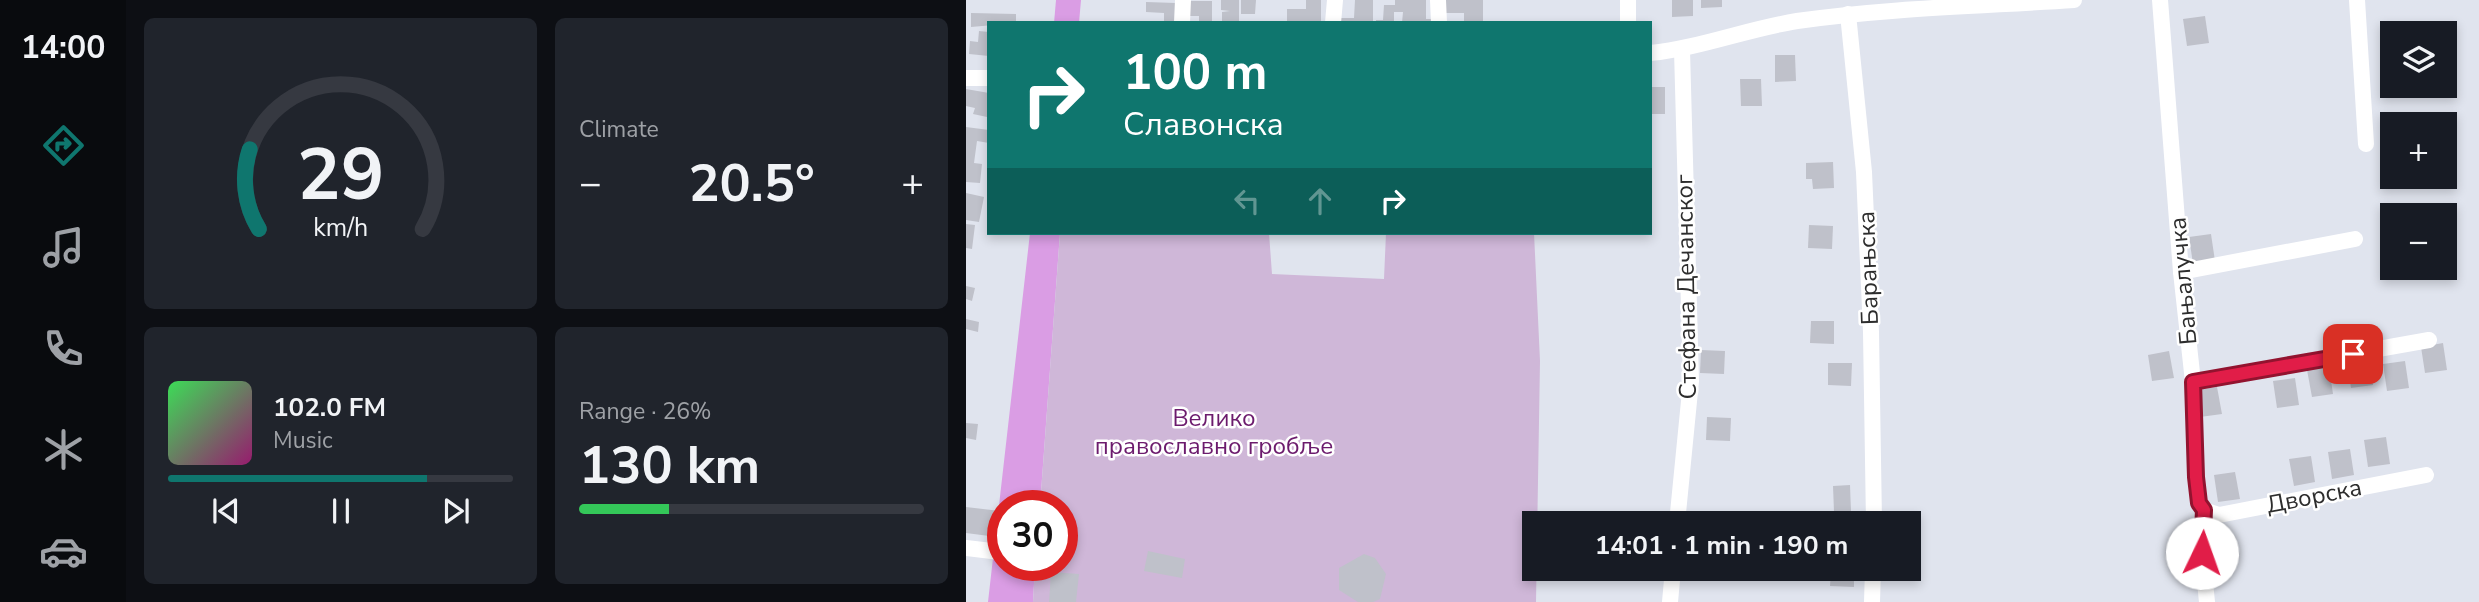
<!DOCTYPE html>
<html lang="en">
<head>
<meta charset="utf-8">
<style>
	body { margin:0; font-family:"Nunito Sans",sans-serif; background:#20242c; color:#f1f3f6; height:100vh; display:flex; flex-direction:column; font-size:26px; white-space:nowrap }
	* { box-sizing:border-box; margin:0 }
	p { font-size:23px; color:#9ea1a6 }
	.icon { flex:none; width:38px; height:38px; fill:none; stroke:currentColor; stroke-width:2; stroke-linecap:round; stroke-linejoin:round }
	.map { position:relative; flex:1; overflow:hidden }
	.details { display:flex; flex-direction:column; gap:18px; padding:18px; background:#0d0f14; width:840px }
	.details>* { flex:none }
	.hud { position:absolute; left:21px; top:21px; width:665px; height:214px; border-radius:0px; box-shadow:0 4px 10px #0003; background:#0f766e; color:#fff; overflow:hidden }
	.buttons { position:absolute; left:1414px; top:21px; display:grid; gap:14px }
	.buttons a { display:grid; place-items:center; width:77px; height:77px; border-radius:0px; background:#171b24; box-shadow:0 4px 10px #0003; font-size:35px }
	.speed { position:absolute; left:21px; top:490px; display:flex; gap:14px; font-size:35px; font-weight:700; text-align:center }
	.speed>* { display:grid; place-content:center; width:91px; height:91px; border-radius:50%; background:#171b24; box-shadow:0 4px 10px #0003; line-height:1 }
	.speed .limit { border:10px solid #d22; background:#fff; color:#111 }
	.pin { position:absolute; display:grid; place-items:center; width:60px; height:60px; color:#fff; margin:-30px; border-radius:14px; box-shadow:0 4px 10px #0006 }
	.me { position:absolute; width:77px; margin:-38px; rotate:3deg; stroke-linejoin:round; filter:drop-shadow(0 0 5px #0008) }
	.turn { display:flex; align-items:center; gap:24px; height:147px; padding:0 21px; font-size:32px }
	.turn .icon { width:91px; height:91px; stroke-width:2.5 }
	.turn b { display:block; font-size:49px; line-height:60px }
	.lanes { display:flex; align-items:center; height:66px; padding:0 21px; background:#0003; justify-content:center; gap:35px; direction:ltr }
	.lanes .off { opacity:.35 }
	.big { font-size:52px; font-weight:700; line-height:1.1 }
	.details .tile { flex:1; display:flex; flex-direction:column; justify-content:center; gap:10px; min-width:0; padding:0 24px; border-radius:10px; background:#20242c }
	.details .dial { align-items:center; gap:0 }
	.dial svg { height:182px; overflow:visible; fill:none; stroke:#363941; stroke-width:7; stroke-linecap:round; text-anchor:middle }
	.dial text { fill:#f1f3f6; stroke:none }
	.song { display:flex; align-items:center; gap:21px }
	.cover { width:84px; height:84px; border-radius:10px; background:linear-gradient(135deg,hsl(130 70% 55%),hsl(320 70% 35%)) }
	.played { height:7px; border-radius:4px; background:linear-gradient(90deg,#0f766e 75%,#363941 75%) }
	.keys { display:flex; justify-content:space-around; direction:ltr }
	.heat { display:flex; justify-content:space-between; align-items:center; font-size:38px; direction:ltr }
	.charge { height:10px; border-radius:5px; background:linear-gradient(90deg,#34c759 26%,#363941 0) }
	.details .tiles { flex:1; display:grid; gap:18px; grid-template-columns:repeat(2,1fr) }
	.trip { position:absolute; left:556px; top:511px; width:399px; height:70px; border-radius:0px; background:#171b24; box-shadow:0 4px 10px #0003; font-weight:700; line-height:70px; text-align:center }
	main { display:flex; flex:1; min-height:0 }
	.tab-bar { display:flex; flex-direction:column; width:126px; justify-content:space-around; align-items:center; background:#090b0e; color:#9ea1a6 }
	.tab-bar .icon { width:49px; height:49px }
	.tab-bar .on { color:#0f766e }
	.tab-bar b { font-size:32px; color:#f1f3f6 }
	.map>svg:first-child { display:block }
	.green { fill:#da9de4 }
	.cemetery { fill:#cfb7d8 }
	.building { fill:#bfc1ca }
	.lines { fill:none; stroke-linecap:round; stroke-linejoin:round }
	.minor { stroke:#fff; stroke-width:16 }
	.route-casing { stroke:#92132f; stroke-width:18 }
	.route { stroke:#e11d48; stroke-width:12 }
	.labels { text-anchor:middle; stroke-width:5; stroke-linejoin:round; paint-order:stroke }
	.street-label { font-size:24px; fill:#2d2d2d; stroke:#fff }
	.park-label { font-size:24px; fill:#6c1b6d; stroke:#fff }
</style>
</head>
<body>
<main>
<nav class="tab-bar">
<b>14:00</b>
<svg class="icon on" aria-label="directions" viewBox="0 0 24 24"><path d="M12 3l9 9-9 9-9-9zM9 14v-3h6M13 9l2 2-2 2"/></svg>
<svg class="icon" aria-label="music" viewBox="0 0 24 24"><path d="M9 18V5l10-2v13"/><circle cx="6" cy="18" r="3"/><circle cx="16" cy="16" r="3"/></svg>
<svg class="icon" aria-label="phone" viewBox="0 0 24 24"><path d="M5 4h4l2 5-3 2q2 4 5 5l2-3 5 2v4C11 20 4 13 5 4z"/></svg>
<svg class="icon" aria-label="climate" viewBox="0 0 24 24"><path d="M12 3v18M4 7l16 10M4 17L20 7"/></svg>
<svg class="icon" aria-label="car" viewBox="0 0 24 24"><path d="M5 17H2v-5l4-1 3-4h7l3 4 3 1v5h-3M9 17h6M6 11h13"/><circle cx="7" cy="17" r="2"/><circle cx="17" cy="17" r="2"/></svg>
</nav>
<section class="details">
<div class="tiles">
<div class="tile dial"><svg viewBox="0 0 100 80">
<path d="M14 69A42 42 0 1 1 86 69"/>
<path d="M14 69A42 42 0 0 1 10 34" stroke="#0f766e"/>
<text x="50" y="56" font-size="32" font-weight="700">29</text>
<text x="50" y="72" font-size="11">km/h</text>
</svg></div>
<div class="tile"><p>Climate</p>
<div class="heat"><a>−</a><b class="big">20.5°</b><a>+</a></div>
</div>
<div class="tile">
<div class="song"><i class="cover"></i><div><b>102.0 FM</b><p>Music</p></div></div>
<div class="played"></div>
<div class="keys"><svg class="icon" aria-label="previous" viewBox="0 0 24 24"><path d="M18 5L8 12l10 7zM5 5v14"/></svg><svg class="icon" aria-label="pause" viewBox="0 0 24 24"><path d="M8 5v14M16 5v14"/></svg><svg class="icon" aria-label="next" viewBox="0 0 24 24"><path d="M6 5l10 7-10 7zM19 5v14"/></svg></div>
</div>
<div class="tile"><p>Range · 26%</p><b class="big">130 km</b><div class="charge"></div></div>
</div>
</section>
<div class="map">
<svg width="1513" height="602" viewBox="0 0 1513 602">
	<rect width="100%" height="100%" fill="#e0e4ee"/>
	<g class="green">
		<polygon points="90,0 115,0 113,23 88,23"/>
		<polygon points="64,233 94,233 74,506 37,506 37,565 69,565 67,602 22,602"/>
	</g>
	<polygon class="cemetery" points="94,233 303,233 306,274 418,279 420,233 568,233 574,361 570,602 67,602 69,565 96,565 96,506 74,506"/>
	<g class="building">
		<polygon points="255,0 273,0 273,23 256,23 256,12 264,11 255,10"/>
		<polygon points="275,0 290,0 289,14 275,14"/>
		<polygon points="340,0 355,0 355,23 321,23 321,9 340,9"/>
		<polygon points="389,0 407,0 407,23 375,23 375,18 388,18"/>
		<polygon points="429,0 460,0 460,19 467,19 467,23 436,23 437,12 428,12 428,23 410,23 410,20 417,20 418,5 429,5"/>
		<polygon points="478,0 517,0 517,23 498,23 498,13 478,13"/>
		<polygon points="706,0 727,0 727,16 706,17"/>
		<polygon points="735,0 756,0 756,7 735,8"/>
		<polygon points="222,1 246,1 246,23 233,23 233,16 222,16"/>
		<polygon points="180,2 210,3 209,21 198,21 198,13 180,12"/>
		<polygon points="5,13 50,14 50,23 5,27"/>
		<polygon points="1239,16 1243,43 1221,46 1217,19"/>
		<polygon points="13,31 23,32 23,56 3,54 4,41 12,42"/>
		<polygon points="809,55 829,55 830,81 809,82"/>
		<polygon points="774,79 795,79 796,106 775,106"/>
		<rect x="684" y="87" width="15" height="27"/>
		<polygon points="0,89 23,93 21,117 7,114 9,108 0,106"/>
		<polygon points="0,127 23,130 23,143 11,141 8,163 16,164 14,183 0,182"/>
		<polygon points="867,162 868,188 847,189 846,179 840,179 840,163"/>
		<polygon points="0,193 18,197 13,222 0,220"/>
		<polygon points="0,224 9,225 6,249 0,248"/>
		<polygon points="843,225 867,226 866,249 842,248"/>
		<polygon points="1245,234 1249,261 1227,264 1223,237"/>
		<polygon points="0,286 9,288 6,301 0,299"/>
		<polygon points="0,319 13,322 12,332 0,329"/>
		<polygon points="845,321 868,321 868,344 844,343"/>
		<polygon points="1477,343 1481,370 1459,373 1455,347"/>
		<polygon points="735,350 759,351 758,374 734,373"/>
		<polygon points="1203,351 1208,378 1186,381 1182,355"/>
		<polygon points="1403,358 1407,385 1385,388 1381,361"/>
		<polygon points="1439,361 1443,388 1421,391 1417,364"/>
		<polygon points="862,363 886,363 885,386 862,385"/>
		<polygon points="1363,367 1367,394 1346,397 1341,370"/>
		<polygon points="1329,378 1333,405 1311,408 1307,381"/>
		<polygon points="1251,387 1256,414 1234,417 1230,390"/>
		<polygon points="741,417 765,418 764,441 740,440"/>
		<polygon points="0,423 12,424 10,440 0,438"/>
		<polygon points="1420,437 1424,464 1402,467 1398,440"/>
		<polygon points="1384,449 1388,475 1366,479 1362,452"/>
		<polygon points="1345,456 1349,482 1328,486 1323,459"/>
		<polygon points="1269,472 1274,499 1252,502 1248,475"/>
		<polygon points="884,485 885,512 868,512 867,486"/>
		<polygon points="0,507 34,511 31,537 0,533"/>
		<polygon points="920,511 944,512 944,523 920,523"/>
		<polygon points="182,551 219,559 216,578 178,571"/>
		<polygon points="398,554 409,558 420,574 414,599 407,602 392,602 373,590 373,568"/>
		<rect x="718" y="569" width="24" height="6"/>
		<polygon points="865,569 888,569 888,587 864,586"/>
		<polygon points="85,572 113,574 110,602 83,602"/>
	</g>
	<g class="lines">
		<g class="minor">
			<polyline points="472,0 473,23"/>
			<polyline points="1194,0 1215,272 1227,382 1230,477 1233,503 1238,510 1236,553 1241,602"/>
			<polyline points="1391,0 1400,144"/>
			<polyline points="882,14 898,172 905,332 908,523"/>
			<polyline points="216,23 217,0"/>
			<polyline points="367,23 369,0"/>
			<polyline points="662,23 662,0"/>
			<path d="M684,53C734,48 781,29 831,21C922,8 1016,6 1108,0"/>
			<polyline points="0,78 23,78"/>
			<polyline points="1215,272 1389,239"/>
			<polyline points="1227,382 1463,340"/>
			<polyline points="1238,510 1253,515 1460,475"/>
			<polyline points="711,523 725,381 716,50"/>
			<polyline points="0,548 34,552"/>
			<polyline points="704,602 707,569"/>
			<polyline points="906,602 907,569"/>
		</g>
	</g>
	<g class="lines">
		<defs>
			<polyline id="route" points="1236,553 1238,510 1233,503 1230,477 1227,382 1387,354"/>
		</defs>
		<use href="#route" class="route-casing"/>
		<use href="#route" class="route"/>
	</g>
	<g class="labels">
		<g class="street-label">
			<text transform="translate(902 268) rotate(-92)" y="8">Барањска</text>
			<text transform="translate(1217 281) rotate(-95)" y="8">Бањалучка</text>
			<text transform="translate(720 287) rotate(-91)" y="8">Стефана Дечанског</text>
			<text transform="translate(1348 496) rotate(-11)" y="8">Дворска</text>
		</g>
		<g class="park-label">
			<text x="248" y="426">Велико<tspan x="248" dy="28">православно гробље</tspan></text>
		</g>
	</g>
</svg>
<div class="buttons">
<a><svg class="icon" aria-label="layers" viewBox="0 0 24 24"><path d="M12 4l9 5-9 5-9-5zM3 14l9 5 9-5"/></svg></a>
<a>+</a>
<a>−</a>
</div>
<div class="speed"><div class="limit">30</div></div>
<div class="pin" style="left:1387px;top:354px;background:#d93025"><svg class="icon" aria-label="arrive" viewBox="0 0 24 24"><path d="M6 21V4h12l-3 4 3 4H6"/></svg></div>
<svg class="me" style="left:1236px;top:553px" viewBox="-20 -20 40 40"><circle r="19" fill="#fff"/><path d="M0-13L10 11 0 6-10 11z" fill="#e11d48"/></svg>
<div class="trip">14:01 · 1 min · 190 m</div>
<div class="hud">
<div class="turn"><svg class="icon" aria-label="right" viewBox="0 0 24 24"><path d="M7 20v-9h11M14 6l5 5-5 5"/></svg><div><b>100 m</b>Славонска</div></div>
<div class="lanes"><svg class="icon off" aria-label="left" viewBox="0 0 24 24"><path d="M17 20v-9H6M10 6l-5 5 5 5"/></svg><svg class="icon off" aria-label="ahead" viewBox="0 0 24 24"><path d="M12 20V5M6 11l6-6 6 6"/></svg><svg class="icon" aria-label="right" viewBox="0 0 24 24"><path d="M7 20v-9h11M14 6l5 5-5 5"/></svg></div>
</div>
</div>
</main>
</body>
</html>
